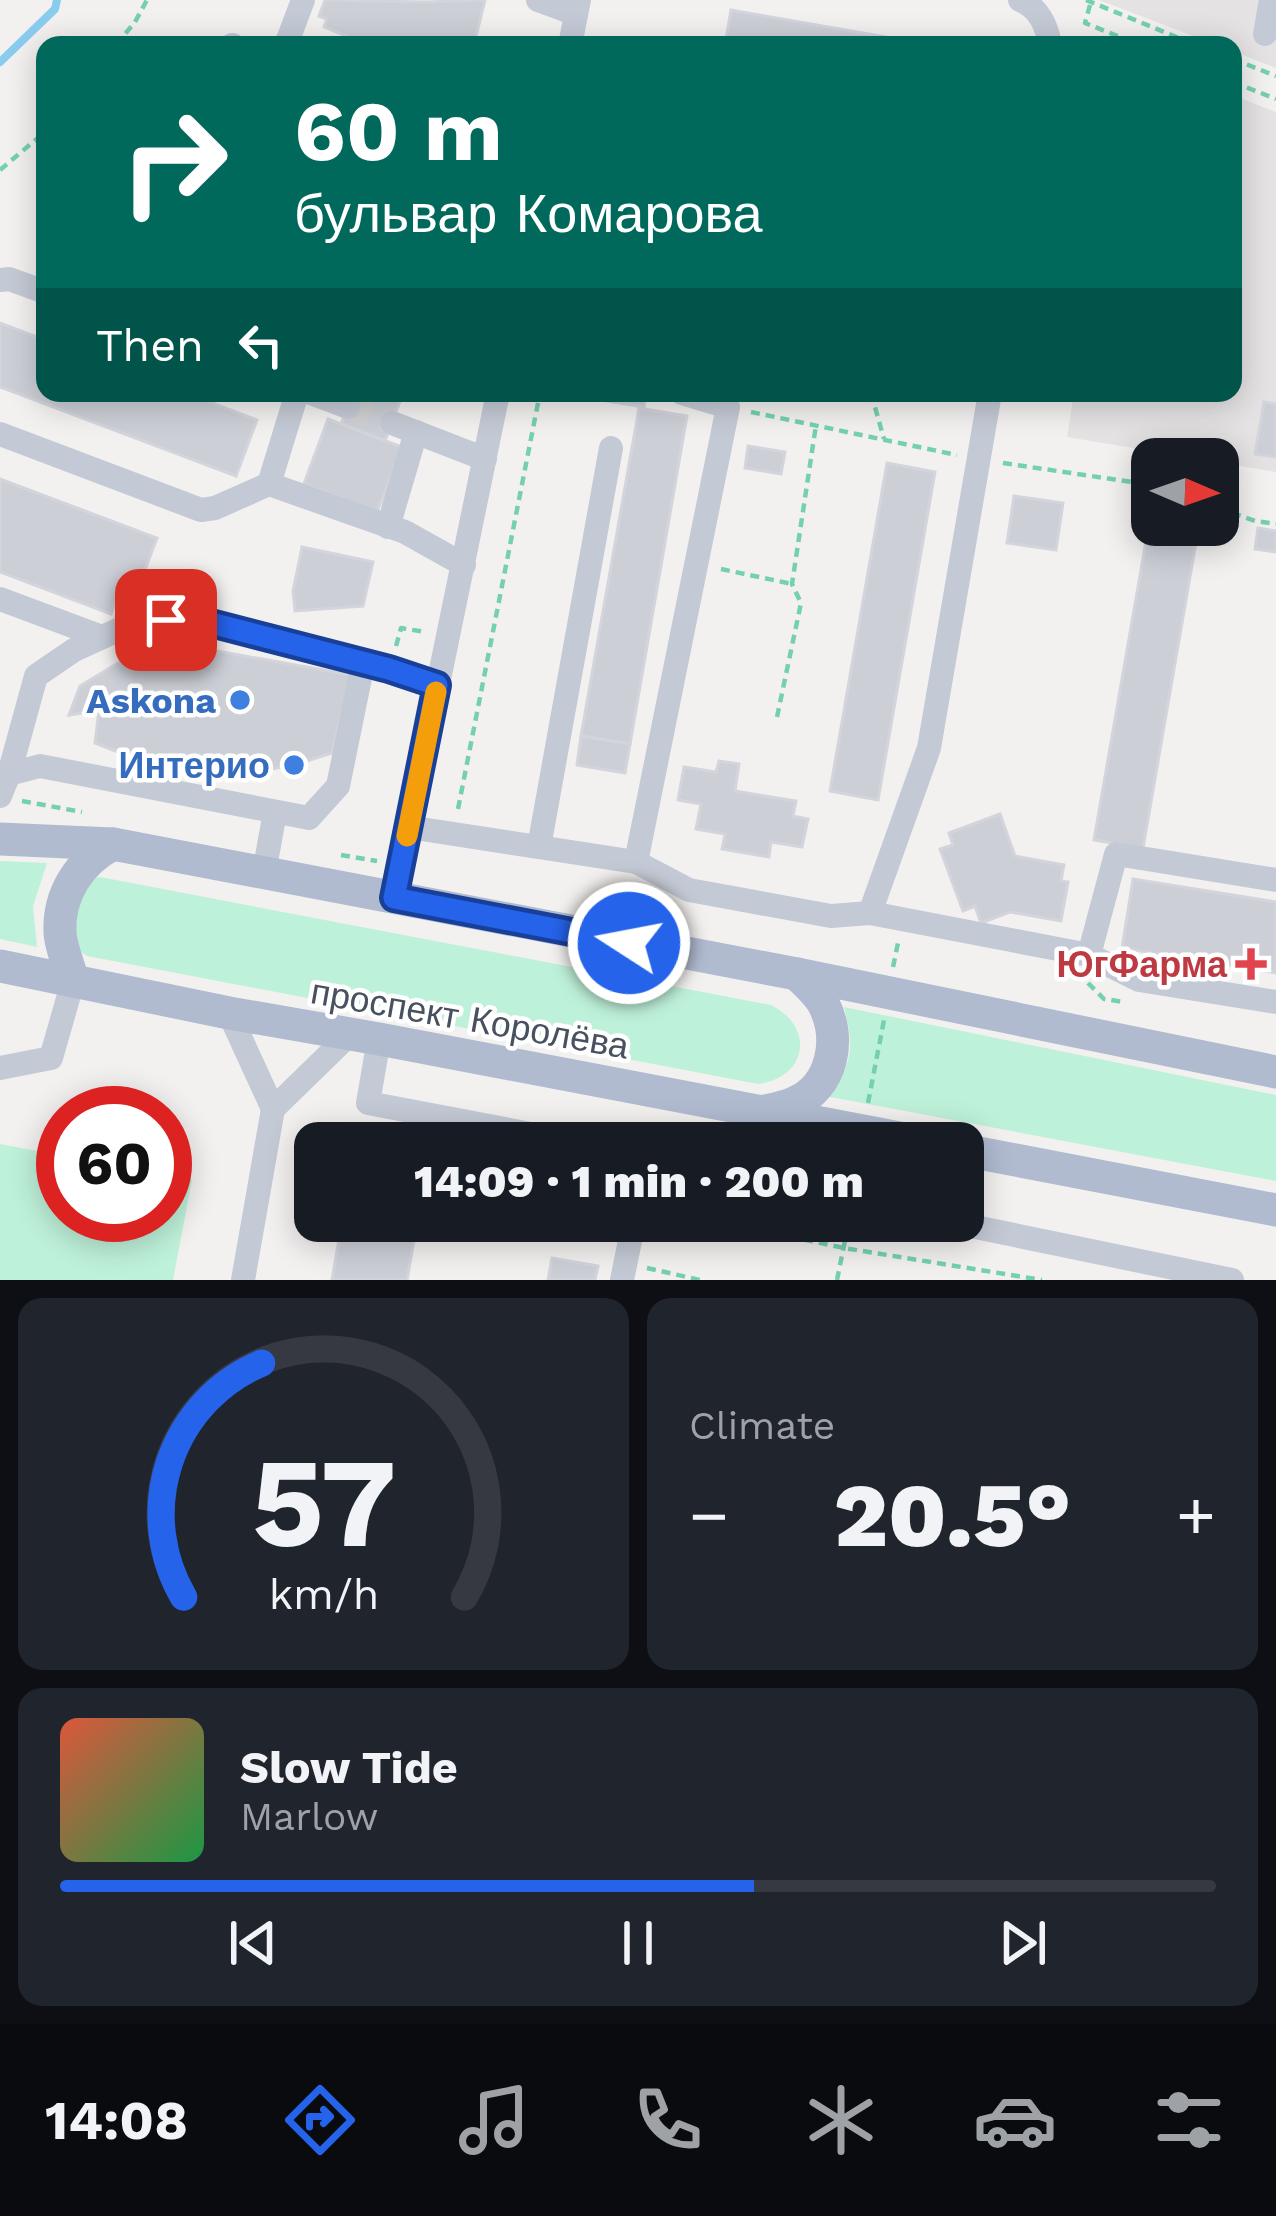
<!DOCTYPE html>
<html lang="en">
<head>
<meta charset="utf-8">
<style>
	body { margin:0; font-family:"Work Sans",sans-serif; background:#20242c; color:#f1f3f6; height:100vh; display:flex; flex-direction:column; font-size:45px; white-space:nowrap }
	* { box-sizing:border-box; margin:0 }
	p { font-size:39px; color:#9ea1a6 }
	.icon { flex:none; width:66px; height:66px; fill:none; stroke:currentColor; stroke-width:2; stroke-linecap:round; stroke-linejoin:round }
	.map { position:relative; height:1280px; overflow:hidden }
	.drawer { display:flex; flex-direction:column; gap:18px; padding:18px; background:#0d0f14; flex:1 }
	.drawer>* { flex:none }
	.guide { position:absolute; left:36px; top:36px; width:1206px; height:366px; border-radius:24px; box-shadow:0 6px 30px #0003; background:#00695c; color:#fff; overflow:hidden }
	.needle { width:78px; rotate:92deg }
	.tools { position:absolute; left:1131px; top:438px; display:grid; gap:24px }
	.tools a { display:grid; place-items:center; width:108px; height:108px; border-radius:24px; background:#171b24; box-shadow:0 6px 30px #0003; font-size:60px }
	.speed { position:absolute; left:36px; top:1086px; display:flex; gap:24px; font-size:60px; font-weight:700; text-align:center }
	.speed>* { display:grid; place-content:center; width:156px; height:156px; border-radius:50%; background:#171b24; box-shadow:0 6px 30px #0003; line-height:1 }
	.speed .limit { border:18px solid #d22; background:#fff; color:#111 }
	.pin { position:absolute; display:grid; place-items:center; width:102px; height:102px; color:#fff; margin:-51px; border-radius:24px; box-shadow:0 6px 18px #0006 }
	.me { position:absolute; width:132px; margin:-66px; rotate:281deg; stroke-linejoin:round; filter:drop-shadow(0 0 9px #0008) }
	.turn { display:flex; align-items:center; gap:42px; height:252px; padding:0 60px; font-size:54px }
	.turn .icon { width:156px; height:156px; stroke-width:2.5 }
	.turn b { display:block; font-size:84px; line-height:102px }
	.then { display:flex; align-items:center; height:114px; padding:0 60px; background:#0003; gap:24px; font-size:45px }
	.big { font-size:90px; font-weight:800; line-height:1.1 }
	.drawer .widget { flex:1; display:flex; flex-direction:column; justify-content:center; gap:18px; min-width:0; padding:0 42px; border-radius:24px; background:#20242c }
	.drawer .dial { align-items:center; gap:0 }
	.dial svg { height:312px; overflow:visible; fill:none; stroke:#363941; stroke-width:7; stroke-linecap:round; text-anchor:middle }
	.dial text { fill:#f1f3f6; stroke:none }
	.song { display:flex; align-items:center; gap:36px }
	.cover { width:144px; height:144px; border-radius:18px; background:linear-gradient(135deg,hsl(10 70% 55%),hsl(140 70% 35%)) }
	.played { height:12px; border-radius:6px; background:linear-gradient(90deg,#2563eb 60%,#363941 60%) }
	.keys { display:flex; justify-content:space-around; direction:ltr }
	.heat { display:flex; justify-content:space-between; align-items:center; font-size:66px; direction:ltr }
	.drawer .tiles { flex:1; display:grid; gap:18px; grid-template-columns:1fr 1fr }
	.widget:last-child { grid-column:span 2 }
	.trip { position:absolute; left:294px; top:1122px; width:690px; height:120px; border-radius:24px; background:#171b24; box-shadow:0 6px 30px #0003; font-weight:800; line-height:120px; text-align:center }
	.tab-bar { display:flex; height:192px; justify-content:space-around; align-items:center; background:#090b0e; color:#9ea1a6 }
	.tab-bar .icon { width:84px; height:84px }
	.tab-bar .current { color:#2563eb }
	.tab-bar b { font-size:54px; color:#f1f3f6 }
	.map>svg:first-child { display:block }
	.education { fill:#e4e2e2 }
	.green { fill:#bef1d9 }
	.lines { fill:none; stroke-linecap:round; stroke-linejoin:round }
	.stream { stroke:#8accef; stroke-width:8 }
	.building { fill:#cccfd6; stroke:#d4d5dc; stroke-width:3 }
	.minor-tunnel { stroke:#d1d1d3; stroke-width:24; stroke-dasharray:24 12; stroke-linecap:butt }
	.path { stroke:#75d0b0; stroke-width:4.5; stroke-dasharray:9 6; stroke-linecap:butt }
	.minor { stroke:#c4cad5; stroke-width:24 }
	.major { stroke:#b0bbd0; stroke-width:33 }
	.route-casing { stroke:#184099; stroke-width:30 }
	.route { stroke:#2563eb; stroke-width:21 }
	.slow { stroke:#f59e0b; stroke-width:21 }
	.shop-dot { fill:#3f7fe0; stroke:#fff; stroke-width:4.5 }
	.health-dot { fill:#e0444e; stroke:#fff; stroke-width:4.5 }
	.labels { text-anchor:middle; stroke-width:9; stroke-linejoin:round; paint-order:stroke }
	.shop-label { font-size:36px; font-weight:bold; fill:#366cbe; stroke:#fff; text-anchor:end }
	.health-label { font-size:36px; font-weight:bold; fill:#be3a42; stroke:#fff; text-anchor:end }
	.street-label { font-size:36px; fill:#48515f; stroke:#fff }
</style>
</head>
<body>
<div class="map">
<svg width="1276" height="1280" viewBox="0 0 1276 1280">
	<rect width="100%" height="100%" fill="#f3f1f0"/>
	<g class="education">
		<polygon points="1099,0 1276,0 1276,68 1233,51 1233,45 1217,45"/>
		<polygon points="1233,95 1276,112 1276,472 1218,462 1218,459 1200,459 1067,437 1074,393 1233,393"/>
	</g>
	<g class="green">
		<polygon points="0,861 47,863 33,906 37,947 0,939"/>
		<path d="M100,877L771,1005C815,1027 808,1077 758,1084L87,956L74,948L62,911L87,880Z"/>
		<path d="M844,1007L1276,1095V1181L825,1096C854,1067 854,1046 844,1007Z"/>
		<polygon points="0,1144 63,1156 63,1215 165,1215 165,1175 192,1180 173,1280 0,1280"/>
	</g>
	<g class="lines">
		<polyline class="stream" points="0,62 55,9 57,0"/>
	</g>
	<g class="building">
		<polygon points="325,0 425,2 485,0 474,45 357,45 359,41 324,27 327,19 319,16"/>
		<polygon points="731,10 932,45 725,45"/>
		<polygon points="0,323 45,340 45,393 186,393 257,420 236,476 0,387"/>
		<polygon points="353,393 403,393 385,441 341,424"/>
		<polygon points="596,393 646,393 644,407 595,399"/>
		<polygon points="1264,402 1276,404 1276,457 1255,454"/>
		<polygon points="639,408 687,416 630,744 581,736"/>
		<polygon points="328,419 402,447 377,512 304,484"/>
		<polygon points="748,446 785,452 781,474 745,468"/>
		<polygon points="887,463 935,472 878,800 830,791"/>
		<polygon points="0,479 157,538 135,596 119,590 111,614 0,572"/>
		<polygon points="1014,496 1063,503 1056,550 1007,543"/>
		<polygon points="1151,512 1152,525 1199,525 1143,848 1094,840"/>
		<polygon points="1258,528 1276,531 1276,552 1255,549"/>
		<polygon points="302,547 373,562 363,606 295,611 293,591"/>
		<polygon points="173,643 351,675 332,753 294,765 254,772 213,772 172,768 133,758 95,743 99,710 69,715 80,686 133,654 141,667"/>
		<polygon points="581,736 630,744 625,773 577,765"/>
		<polygon points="719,761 739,764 735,791 796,801 793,816 808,819 802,847 771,842 769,857 722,849 725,834 696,829 701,804 678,800 684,767 716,772"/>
		<polygon points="1000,814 1015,856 1064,865 1061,881 1068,882 1061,921 1010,912 981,923 975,906 963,911 940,849 953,845 949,833"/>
		<polygon points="1133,879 1276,902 1276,973 1122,948"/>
		<polygon points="361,1221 416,1229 407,1280 332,1280 339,1239 345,1240 347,1229 359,1231"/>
		<polygon points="552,1258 598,1266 595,1280 548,1280"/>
	</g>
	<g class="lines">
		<polyline class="minor-tunnel" points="348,407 392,423"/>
		<g class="path">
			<polyline points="1086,0 1196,45"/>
			<polyline points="1090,5 1085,23 1140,45"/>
			<polyline points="116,45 135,22 147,0"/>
			<polyline points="1233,59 1276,76"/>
			<polyline points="1233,82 1276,99"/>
			<polyline points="0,170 45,132"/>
			<polyline points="871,393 884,439"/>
			<polyline points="751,412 957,455"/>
			<polyline points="1003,463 1152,485"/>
			<polyline points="1218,508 1255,521 1276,524"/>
			<polyline points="721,569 792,584"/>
			<polyline points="396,646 401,628 425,632"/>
			<polyline points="777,717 801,603 792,584 816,425"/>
			<polyline points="22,801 82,812"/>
			<polyline points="458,809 540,393"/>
			<polyline points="341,855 377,861"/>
			<polyline points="893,967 898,943"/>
			<polyline points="1088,983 1104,999 1124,1002"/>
			<polyline points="868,1103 884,1020"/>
			<polyline points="716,1221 844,1248 1042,1280"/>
			<polyline points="647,1268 700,1280"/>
			<polyline points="837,1280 849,1221"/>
		</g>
		<g class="minor">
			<polyline points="538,0 576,14"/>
			<path d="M1020,0C1038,7 1047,26 1050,45"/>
			<polyline points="1265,34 1271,0"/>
			<polyline points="232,45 233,45"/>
			<polyline points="286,45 303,0"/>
			<polyline points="570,45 579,0"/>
			<polyline points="0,280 9,279 45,292"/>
			<polyline points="311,393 348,407"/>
			<polyline points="392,423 485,459"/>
			<polyline points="0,434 201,510 215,508 269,484 405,532 464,565"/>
			<polyline points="269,484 297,393"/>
			<polyline points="388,527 416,432"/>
			<polyline points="0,599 102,637"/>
			<polyline points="9,774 36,676 74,650 118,630 166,620 203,621 363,663"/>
			<polyline points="0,796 9,774 40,766 309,818 338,786 363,663 438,685"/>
			<polyline points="408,827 636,862 689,890 831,916 870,913 1089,955 1139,980 1276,1002"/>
			<polyline points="539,847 611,448"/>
			<polyline points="636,862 728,407 682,393"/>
			<polyline points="264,873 275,812"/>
			<polyline points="394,898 498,393"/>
			<polyline points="870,913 929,748 990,393"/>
			<polyline points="1089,955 1116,854 1276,880"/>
			<polyline points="229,1013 273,1109"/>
			<polyline points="379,1039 368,1103 578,1143"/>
			<polyline points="0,1068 51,1058 73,981"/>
			<polyline points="946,1221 1232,1280"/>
			<polyline points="243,1280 273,1109 350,1034"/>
			<polyline points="622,1280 634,1221"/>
		</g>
		<g class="major">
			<polyline points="0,839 113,844 797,974 1276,1072"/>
			<polyline points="0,966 229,1013 379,1039 926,1143"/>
			<path d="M73,981C69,966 61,948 60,933C58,894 80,861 113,844"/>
			<path d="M765,1111C774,1109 785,1107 794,1103C833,1087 842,1038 823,1003C817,992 806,983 797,974"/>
			<polyline points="963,1150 1276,1210"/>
		</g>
	</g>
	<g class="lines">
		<defs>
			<polyline id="route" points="166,620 203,621 389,669 437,685 394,898 629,943"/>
		</defs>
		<use href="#route" class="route-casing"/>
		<use href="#route" class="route"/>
		<polyline class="slow" points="407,836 436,692"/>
	</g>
	<g class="shop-dot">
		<circle cx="240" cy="700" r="12"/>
		<circle cx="294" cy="765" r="12"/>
	</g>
	<path class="health-dot" d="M1245 946h12v12h12v12h-12v12h-12v-12h-12v-12h12z"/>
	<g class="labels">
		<g class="shop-label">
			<text x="216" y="713">Askona</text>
			<text x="270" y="778">Интерио</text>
		</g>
		<g class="health-label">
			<text x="1227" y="977">ЮгФарма</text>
		</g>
		<g class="street-label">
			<text transform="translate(470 1018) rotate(10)" y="13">проспект Королёва</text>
		</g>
	</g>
</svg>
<div class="tools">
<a><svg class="needle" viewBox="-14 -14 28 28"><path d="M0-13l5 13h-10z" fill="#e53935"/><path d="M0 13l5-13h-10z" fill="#9ea1a6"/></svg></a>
</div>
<div class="speed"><div class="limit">60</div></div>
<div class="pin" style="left:166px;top:620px;background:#d93025"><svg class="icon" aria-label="arrive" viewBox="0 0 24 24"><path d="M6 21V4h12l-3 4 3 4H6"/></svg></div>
<svg class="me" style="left:629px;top:943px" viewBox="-20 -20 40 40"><circle r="17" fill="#2563eb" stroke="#fff" stroke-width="3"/><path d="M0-11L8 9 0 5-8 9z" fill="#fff"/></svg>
<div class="trip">14:09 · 1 min · 200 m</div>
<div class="guide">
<div class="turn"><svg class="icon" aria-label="right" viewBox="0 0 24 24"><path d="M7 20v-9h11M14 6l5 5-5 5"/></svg><div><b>60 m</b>бульвар Комарова</div></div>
<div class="then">Then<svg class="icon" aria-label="left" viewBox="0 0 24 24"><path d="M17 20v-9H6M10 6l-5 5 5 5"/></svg></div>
</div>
</div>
<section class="drawer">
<div class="tiles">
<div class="widget dial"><svg viewBox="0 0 100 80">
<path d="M14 69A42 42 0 1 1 86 69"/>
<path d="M14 69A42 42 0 0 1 34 9" stroke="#2563eb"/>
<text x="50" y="56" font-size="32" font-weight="700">57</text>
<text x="50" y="72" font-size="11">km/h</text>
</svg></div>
<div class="widget"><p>Climate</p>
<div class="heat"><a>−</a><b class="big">20.5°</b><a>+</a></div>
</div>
<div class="widget">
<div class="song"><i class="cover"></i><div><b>Slow Tide</b><p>Marlow</p></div></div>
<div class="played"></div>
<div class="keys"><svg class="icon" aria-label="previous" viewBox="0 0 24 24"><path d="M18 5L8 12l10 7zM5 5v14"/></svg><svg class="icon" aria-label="pause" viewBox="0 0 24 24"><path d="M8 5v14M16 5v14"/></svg><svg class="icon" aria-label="next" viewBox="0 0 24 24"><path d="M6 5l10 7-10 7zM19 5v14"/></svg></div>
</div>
</div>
</section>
<nav class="tab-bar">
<b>14:08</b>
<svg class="icon current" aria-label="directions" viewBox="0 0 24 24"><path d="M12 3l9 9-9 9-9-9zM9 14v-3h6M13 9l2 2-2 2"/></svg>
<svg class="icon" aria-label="music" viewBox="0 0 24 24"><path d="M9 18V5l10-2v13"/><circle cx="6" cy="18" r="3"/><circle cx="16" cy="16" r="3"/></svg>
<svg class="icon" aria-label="phone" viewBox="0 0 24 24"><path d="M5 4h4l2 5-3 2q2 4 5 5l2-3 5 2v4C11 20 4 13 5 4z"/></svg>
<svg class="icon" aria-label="climate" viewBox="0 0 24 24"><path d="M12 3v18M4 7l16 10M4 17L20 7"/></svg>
<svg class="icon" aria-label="car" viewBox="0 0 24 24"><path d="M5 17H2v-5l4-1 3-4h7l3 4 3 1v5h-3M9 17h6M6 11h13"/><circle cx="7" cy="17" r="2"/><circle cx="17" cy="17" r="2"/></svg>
<svg class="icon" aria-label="filters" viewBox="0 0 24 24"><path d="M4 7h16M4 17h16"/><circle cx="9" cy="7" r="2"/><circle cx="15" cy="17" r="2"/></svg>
</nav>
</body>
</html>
